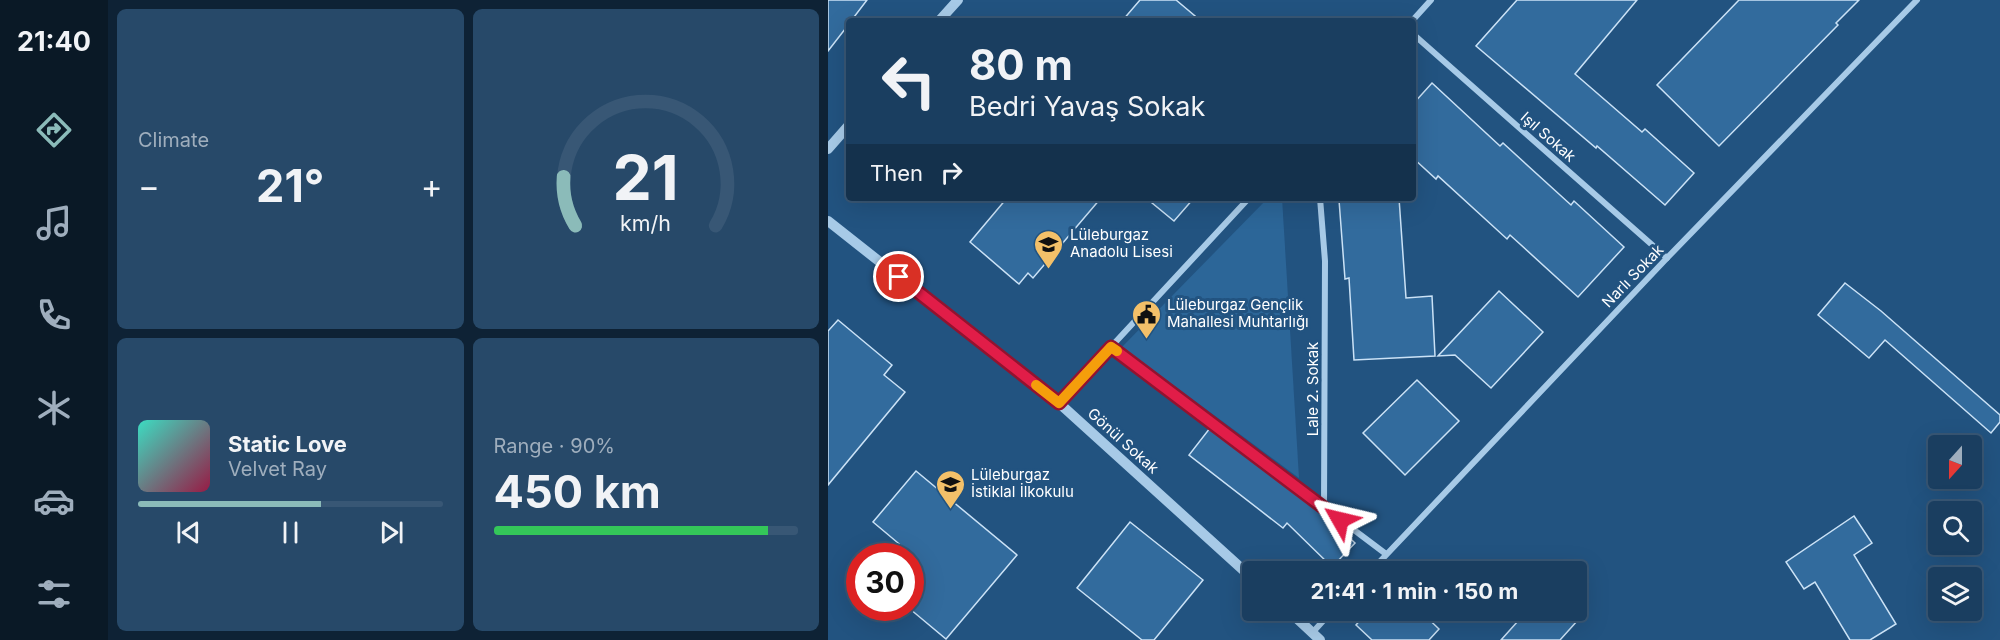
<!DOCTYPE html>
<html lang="en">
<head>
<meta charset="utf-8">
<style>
	body { margin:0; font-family:Inter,sans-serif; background:#274969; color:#f1f3f6; height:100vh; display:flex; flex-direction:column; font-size:22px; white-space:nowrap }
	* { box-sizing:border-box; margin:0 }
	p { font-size:20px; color:#9faebd }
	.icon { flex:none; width:33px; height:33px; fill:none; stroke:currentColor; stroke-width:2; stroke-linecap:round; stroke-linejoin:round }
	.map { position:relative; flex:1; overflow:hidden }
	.side { display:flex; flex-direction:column; gap:9px; padding:9px; background:#0e2235; width:720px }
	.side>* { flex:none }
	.top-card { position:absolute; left:18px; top:18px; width:570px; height:183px; border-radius:6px; box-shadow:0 6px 24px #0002,0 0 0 2px #385775; background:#1a3e60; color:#f1f3f6; overflow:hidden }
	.needle { width:39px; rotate:201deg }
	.fabs { position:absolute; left:1100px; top:435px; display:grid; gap:12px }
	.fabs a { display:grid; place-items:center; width:54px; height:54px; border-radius:6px; background:#1a3e60; box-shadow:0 6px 24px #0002,0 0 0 2px #385775; font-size:30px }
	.speed { position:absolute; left:18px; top:543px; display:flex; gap:12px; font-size:30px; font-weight:700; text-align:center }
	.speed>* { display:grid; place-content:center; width:78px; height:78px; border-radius:50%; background:#1a3e60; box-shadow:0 6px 24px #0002,0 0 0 2px #385775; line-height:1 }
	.speed .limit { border:9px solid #d22; background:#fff; color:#111 }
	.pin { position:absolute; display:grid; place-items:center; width:51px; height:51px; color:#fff; margin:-26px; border:3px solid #fff; border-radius:50%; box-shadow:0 2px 6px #0007 }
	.me { position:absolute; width:66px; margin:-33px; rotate:307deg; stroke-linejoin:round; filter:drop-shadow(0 0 4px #0008) }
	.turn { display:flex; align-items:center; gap:21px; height:126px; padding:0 24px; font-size:27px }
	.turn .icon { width:78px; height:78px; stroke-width:2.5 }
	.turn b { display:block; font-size:42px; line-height:51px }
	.then { display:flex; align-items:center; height:57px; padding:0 24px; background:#0003; gap:12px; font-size:22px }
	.big { font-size:45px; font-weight:700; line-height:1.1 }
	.side .tile { flex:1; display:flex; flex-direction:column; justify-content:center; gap:9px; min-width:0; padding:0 21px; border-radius:9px; background:#274969 }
	.side .dial { align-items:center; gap:0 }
	.dial svg { height:156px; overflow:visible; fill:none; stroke:#385775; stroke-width:7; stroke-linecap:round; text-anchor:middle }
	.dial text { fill:#f1f3f6; stroke:none }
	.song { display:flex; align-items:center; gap:18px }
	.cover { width:72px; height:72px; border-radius:9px; background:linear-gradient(135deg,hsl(170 70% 55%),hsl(340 70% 35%)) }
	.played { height:6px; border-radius:3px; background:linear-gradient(90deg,#8bbbb9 60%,#385775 60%) }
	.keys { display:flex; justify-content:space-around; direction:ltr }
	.heat { display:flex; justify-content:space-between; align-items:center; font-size:33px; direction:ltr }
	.charge { height:9px; border-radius:4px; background:linear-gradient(90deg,#34c759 90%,#385775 0) }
	.side .tiles { flex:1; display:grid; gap:9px; grid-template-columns:repeat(2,1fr) }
	.trip { position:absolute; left:414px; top:561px; width:345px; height:60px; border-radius:6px; background:#1a3e60; box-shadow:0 6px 24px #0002,0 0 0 2px #385775; font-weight:700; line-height:60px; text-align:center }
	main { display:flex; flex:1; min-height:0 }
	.menu { display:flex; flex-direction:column; width:108px; justify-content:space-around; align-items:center; background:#0a1926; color:#9faebd }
	.menu .icon { width:42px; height:42px }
	.menu .selected { color:#8bbbb9 }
	.menu b { font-size:27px; color:#f1f3f6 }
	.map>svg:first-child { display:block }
	.green { fill:#2c6698 }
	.building { fill:#326b9d; stroke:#cbe2f6; stroke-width:1.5 }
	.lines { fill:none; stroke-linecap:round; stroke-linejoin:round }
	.minor { stroke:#a7cae7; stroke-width:6 }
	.tertiary { stroke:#a7cae7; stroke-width:10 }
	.route-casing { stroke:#92132f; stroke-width:15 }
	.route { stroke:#e11d48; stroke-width:10 }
	.slow { stroke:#f59e0b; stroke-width:10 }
	.labels { text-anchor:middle; stroke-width:6; stroke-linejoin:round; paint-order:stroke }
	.street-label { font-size:15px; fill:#fff; stroke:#225380 }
	.poi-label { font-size:15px; fill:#fff; stroke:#225380; text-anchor:start }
</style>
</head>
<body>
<main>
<nav class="menu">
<b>21:40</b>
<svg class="icon selected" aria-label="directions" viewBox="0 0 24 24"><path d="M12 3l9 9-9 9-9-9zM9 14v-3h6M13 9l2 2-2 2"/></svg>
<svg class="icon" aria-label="music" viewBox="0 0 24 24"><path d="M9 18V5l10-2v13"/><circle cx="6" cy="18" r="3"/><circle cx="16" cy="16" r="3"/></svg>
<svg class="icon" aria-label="phone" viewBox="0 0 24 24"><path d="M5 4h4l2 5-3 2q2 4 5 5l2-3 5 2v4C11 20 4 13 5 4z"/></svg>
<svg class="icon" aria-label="climate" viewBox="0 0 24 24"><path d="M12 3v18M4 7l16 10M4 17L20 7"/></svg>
<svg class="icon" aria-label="car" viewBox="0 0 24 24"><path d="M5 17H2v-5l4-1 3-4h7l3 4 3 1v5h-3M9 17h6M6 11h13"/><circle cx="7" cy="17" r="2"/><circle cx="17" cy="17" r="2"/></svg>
<svg class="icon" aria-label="filters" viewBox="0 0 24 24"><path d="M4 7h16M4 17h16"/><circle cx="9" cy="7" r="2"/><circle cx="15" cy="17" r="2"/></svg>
</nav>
<section class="side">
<div class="tiles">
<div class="tile"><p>Climate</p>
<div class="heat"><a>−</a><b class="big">21°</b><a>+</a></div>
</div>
<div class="tile dial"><svg viewBox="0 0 100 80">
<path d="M14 69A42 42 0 1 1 86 69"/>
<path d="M14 69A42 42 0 0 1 8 44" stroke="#8bbbb9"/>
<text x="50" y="56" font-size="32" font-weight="700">21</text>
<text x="50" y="72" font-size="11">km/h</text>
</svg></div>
<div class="tile">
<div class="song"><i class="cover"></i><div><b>Static Love</b><p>Velvet Ray</p></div></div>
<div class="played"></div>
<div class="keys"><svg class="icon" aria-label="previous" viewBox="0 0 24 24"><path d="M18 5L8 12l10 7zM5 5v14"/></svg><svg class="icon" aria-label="pause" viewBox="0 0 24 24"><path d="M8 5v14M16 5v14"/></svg><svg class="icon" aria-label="next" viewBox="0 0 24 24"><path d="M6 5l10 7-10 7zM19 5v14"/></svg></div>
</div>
<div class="tile"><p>Range · 90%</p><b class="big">450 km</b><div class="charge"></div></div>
</div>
</section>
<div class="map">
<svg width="1172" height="640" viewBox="0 0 1172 640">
	<rect width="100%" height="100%" fill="#225380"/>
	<polygon class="green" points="440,198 454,198 471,478 294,347"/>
	<g class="building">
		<polygon points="0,0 39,0 23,21 21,21 21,24 0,51"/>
		<polygon points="312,0 348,0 373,21 294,21"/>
		<polygon points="689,0 809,0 747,74 814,132 817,129 866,173 837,205 769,146 768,148 648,46"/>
		<polygon points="911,0 1031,0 1008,23 1010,25 891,146 829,85"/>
		<polygon points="604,83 672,146 675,143 743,205 746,201 796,247 750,297 682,235 679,239 610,176 608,179 585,158 585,104"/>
		<polygon points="179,198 273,198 205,278 200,273 191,284 142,242"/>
		<polygon points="318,198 366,198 346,221"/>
		<polygon points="535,198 571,198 578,298 604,296 607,356 526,360 521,278 517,279 511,200"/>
		<polygon points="1017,283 1053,311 1172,415 1172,422 1163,433 1057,340 1041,358 990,315"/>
		<polygon points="671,291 715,332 663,388 627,355 610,356"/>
		<polygon points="10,320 64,365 56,375 77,392 0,485 0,331"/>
		<polygon points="589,380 631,421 577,475 535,433"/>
		<polygon points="382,428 504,521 527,543 504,567 459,523 455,528 361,455"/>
		<polygon points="88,471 189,555 118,639 82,609 82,553 45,522"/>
		<polygon points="1026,516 1044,543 1026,555 1068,624 1042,640 1022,640 987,582 976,589 958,562"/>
		<polygon points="302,522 375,580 326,640 314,640 249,588"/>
		<polygon points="541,610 591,610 611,629 601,640 544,640 528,625"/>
		<polygon points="700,610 759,610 732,640 673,640"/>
	</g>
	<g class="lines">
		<g class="minor">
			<polyline points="584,21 603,0"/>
			<polyline points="585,34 839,258"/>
			<polyline points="492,198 497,261 496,508"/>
			<polyline points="283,347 558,554"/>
			<polyline points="231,403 421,198"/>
			<polyline points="542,572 839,258 1089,0"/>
			<polyline points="485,632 505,610"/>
		</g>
		<g class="tertiary">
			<polyline points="111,21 130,0"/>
			<polyline points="0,149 21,125"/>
			<polyline points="0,221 231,403 424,578"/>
			<polyline points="460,610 492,640"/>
		</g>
	</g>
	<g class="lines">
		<defs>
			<polyline id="route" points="71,277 231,403 283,347 512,520"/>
		</defs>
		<use href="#route" class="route-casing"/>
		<use href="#route" class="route"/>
		<polyline class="slow" points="208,385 231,403 283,347 289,351"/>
	</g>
	<defs>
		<symbol id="school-pin" viewBox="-11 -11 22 30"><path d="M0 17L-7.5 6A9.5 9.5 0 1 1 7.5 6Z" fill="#f3c069" stroke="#225380"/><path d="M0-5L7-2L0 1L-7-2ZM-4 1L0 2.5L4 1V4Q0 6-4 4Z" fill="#111"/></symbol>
		<symbol id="civic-pin" viewBox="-11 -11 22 30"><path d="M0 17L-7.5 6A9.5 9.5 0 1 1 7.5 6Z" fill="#f3c069" stroke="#225380"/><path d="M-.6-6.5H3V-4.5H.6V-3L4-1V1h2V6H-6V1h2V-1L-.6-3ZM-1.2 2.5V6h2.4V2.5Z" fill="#111"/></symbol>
	</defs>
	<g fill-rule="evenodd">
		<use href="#school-pin" x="204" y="228" width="33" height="45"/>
		<use href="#civic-pin" x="302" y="298" width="33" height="45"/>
		<use href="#school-pin" x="106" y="468" width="33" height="45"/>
	</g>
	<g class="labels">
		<g class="street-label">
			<text transform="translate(720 137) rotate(41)" y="5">Işıl Sokak</text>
			<text transform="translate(805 276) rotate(-46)" y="5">Narlı Sokak</text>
			<text transform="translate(485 389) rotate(-90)" y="5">Lale 2. Sokak</text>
			<text transform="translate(295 441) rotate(42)" y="5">Gönül Sokak</text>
		</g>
		<g class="poi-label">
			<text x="242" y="240">Lüleburgaz<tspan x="242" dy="17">Anadolu Lisesi</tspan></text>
			<text x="339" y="310">Lüleburgaz Gençlik<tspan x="339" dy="17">Mahallesi Muhtarlığı</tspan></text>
			<text x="143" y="480">Lüleburgaz<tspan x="143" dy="17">İstiklal İlkokulu</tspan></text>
		</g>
	</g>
</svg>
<div class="fabs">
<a><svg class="needle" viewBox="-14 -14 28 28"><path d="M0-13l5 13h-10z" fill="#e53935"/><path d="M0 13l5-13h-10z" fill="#9faebd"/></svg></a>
<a><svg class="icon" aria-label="search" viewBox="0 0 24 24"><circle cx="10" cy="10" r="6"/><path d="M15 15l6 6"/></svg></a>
<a><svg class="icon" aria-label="layers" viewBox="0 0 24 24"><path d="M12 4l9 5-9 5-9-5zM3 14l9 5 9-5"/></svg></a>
</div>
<div class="speed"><div class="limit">30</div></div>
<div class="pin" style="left:71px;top:277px;background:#d93025"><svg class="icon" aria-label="arrive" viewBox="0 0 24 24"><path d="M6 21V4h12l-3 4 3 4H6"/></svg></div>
<svg class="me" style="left:512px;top:520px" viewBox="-20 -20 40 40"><path d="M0-17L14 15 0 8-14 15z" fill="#e11d48" stroke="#fff" stroke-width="4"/></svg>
<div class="trip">21:41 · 1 min · 150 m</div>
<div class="top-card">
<div class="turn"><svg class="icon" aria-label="left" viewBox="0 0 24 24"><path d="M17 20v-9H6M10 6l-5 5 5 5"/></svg><div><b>80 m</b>Bedri Yavaş Sokak</div></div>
<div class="then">Then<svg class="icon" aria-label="right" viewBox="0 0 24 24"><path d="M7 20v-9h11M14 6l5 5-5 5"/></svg></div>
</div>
</div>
</main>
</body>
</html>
